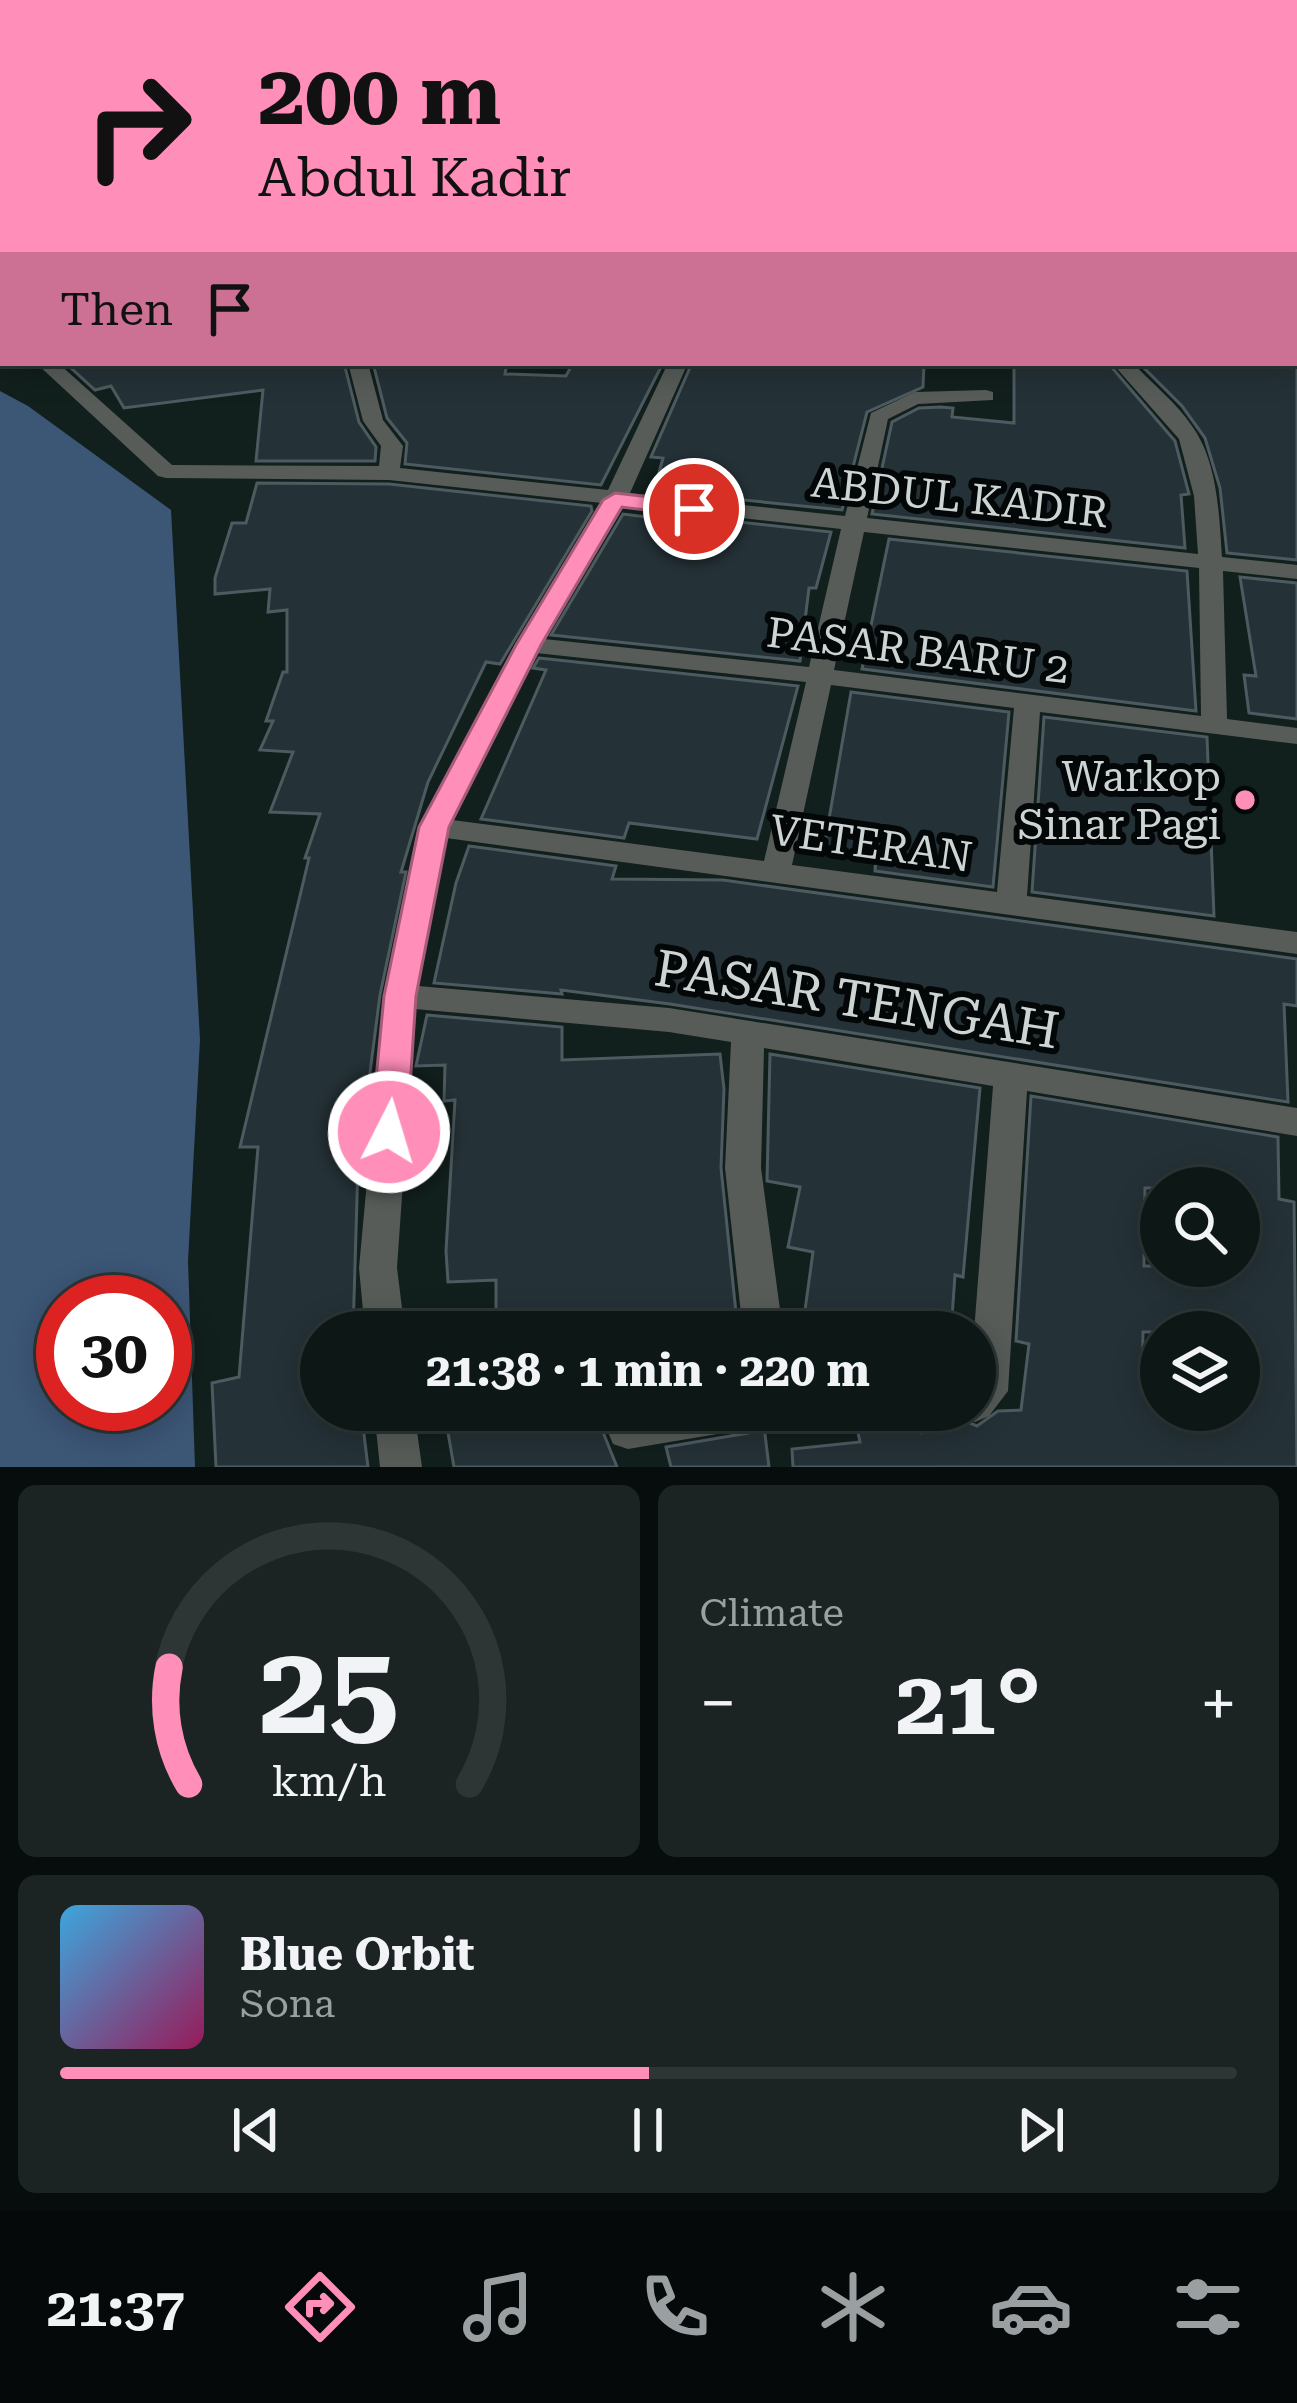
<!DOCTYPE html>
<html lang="en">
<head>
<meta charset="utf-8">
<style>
	body { margin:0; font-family:"Roboto Serif",serif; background:#1b2423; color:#f1f3f6; height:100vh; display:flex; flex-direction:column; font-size:45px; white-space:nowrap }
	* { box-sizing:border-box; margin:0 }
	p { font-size:39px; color:#9a9fa1 }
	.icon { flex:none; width:66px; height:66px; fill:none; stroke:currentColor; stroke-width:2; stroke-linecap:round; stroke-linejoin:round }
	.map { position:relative; height:1467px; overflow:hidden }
	.drawer { display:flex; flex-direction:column; gap:18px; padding:18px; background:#070d0c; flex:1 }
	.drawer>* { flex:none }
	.hud { position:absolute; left:0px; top:0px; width:1299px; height:366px; box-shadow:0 6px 30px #0003,0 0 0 3px #2d3635; background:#ff8eb9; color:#111; overflow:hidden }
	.tools { position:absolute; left:1140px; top:1167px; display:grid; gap:24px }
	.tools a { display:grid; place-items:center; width:120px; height:120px; border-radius:50%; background:#0d1716; box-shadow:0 6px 30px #0003,0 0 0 3px #2d3635; font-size:60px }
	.speed { position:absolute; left:36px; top:1275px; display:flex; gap:24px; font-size:60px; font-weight:700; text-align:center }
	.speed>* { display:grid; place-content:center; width:156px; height:156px; border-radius:50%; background:#0d1716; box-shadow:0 6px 30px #0003,0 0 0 3px #2d3635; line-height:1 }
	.speed .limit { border:18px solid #d22; background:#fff; color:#111 }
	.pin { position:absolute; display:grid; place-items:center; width:102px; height:102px; color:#fff; margin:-51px; border:6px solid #fff; border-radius:50%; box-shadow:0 3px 12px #0007 }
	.me { position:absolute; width:132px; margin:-66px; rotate:5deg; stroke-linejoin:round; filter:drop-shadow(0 0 9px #0008) }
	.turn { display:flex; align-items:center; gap:42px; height:252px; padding:0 60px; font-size:54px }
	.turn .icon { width:156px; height:156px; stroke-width:2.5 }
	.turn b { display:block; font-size:84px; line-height:102px }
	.then { display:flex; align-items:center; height:114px; padding:0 60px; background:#0003; gap:24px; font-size:45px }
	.big { font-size:90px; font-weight:700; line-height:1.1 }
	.drawer .tile { flex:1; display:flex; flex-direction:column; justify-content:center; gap:18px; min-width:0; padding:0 42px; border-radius:18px; background:#1b2423 }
	.drawer .dial { align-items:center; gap:0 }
	.dial svg { height:312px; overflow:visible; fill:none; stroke:#2d3635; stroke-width:7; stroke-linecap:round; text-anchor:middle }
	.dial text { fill:#f1f3f6; stroke:none }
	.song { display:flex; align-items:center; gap:36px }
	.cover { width:144px; height:144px; border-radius:18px; background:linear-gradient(135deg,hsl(200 70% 55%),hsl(330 70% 35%)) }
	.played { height:12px; border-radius:6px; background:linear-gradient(90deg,#ff8eb9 50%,#2d3635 50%) }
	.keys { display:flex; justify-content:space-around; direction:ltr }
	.heat { display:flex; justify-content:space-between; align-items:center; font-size:66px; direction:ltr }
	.drawer .tiles { flex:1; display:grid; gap:18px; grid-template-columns:1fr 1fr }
	.tile:last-child { grid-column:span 2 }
	.trip { position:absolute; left:300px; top:1311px; width:696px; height:120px; border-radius:60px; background:#0d1716; box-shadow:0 6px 30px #0003,0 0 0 3px #2d3635; font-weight:700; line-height:120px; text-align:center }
	.dock { display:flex; height:192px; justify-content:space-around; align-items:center; background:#050909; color:#9a9fa1 }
	.dock .icon { width:84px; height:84px }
	.dock .active { color:#ff8eb9 }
	.dock b { font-size:54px; color:#f1f3f6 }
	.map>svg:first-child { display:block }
	.water { fill:#3c5676; fill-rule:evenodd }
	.building { fill:#243136; stroke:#4d5b60; stroke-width:3; fill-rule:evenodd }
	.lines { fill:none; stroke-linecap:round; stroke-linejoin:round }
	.minor { fill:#575c58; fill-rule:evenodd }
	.route { fill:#ff8eb9; stroke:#a65c78; stroke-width:3 }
	.poi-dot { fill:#ff8eb9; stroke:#030707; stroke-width:4.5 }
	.labels { text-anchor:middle; stroke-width:12; stroke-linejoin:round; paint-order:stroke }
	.street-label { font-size:42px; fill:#cdd5d4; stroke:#030707 }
	.poi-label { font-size:42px; fill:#cdd5d4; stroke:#030707; text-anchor:end }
	.near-street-label { font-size:51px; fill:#cdd5d4; stroke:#030707 }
</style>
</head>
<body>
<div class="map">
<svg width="1297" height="1467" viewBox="0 0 1297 1467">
	<rect width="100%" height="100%" fill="#111f1d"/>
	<path class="water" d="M0,391L28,406L171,510L200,1040L188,1261L195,1467H0ZM63,1302H165V1404H63Z"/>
	<g class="building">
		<polygon points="90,363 344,363 359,422 376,447 375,461 256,461 263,390 124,408 111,386 95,390 71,368"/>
		<polygon points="373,363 507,363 505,374 566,376 573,363 663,363 601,485 405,464 407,443 387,418"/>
		<polygon points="692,363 924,363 923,387 867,412 842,510 654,491 663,458 651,457"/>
		<polygon points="1014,363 1108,363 1175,441 1189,494 1181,495 1185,548 872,514 892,422 919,408 941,407 953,408 952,417 1014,423"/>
		<polygon points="1139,363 1297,367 1297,560 1227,553 1220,488 1205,438 1182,406"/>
		<polygon points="257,483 389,484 591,506 592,511 500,664 486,662 428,782 401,872 406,872 380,995 358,1165 353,1332 321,1332 321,1410 361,1410 368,1467 216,1467 212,1383 239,1377 258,1147 240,1147 309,858 305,858 320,814 270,812 293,752 260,750 273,721 266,721 283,672 287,672 287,610 268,612 270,589 215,594 215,578 232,523 246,523"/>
		<polygon points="648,512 831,532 816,588 809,588 800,661 551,635 623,514 647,517"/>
		<polygon points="889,539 1187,571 1196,711 862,669"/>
		<polygon points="1240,577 1297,583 1297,719 1249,713 1244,675 1256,676"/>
		<polygon points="539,658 798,686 757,839 629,823 624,838 481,819 546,670 533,668"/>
		<polygon points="851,692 1009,712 993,887 875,871 876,856 824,848"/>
		<polygon points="1044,717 1207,737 1214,916 1032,892"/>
		<polygon points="469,846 616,866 612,879 723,880 1297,959 1297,1006 1284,1004 1288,1102 670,1004 561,990 562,994 434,983 456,883"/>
		<polygon points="427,1015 562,1027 562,1060 720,1054 724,1089 721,1168 738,1332 496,1332 496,1280 448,1282 446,1251 455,1100 444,1101 445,1065 416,1066"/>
		<polygon points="770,1054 980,1088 963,1277 955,1275 951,1332 802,1332 813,1252 788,1247 800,1187 767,1181"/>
		<path d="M1031,1096L1278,1137L1279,1199L1294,1202L1297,1467H793L792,1449L860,1442L857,1428L882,1425L921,1433L944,1427L951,1415L977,1426L998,1411L1021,1410L1029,1344L1016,1341ZM1145,1188H1239V1266H1144ZM1143,1332H1239V1410H1159L1160,1392L1142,1388Z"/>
		<polygon points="444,1410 603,1410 603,1432 617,1467 454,1467"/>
		<polygon points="764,1426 769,1467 671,1467 666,1447 748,1433"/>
	</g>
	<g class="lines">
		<g class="minor">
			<polygon points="727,0 772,0 775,3 730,3"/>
			<polygon points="952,0 979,0 982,3 955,3"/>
			<polygon points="1152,0 1173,0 1176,3 1155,3"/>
			<polygon points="1296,0 1297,0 1297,8 1291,3"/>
			<rect x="1296" y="74" width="1" height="9"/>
			<rect x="1296" y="124" width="1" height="9"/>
			<polygon points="1297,307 1297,319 1296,320 1296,308"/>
			<polygon points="0,337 3,338 3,350 0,349"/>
			<path d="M36,363H58L172,465L379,466L381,446L363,421L348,363H368L383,420L403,446L400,468L608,490L668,363H688L630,493L845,516L871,413L915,392L986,390L993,392V400L918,404L888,419L867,518L1198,554L1194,496L1179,439L1112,363H1133C1152,384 1176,402 1192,426C1218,462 1219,514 1222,557L1297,565V579L1223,571L1227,719L1297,728V744L1040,712L1027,896L1297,932V954L446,838L418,986L669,1008L1297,1108V1136L1027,1091L1008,1391L989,1416L975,1422L961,1416L958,1410H975L974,1332L993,1086L764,1048L761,1168L783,1332H743L725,1168L731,1042L669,1032L415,1009L397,1268L405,1332H365L359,1268L384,996L420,827L515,645L602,503L389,480L166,478L158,476ZM623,505L841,529L809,667L544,639ZM864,532L1199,568L1201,716L834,670ZM536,653L806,682L764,861L452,820ZM831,685L1014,708L997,892L792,865Z"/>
			<polygon points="374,1410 414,1410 422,1467 380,1467"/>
			<polygon points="633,1410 767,1410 761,1423 747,1429 628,1449 613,1444 607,1430 613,1416"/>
			<path d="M880,1410H948L942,1423C923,1431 905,1431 886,1423Z"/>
		</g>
	</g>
	<polygon class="route" points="615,493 694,502 705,509 694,516 622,507 541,645 449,827 416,996 407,1132 401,1142 389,1146 376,1142 371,1132 384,996 419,827 516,645 603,500"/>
	<circle class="poi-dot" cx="1245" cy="800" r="12"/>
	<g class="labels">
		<g class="street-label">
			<text transform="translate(960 497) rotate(6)" y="15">ABDUL KADIR</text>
			<text transform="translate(918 650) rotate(7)" y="15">PASAR BARU 2</text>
			<text transform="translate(871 843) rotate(8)" y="15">VETERAN</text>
		</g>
		<g class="poi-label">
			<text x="1221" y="791">Warkop<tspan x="1221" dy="48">Sinar Pagi</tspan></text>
		</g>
		<g class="near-street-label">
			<text transform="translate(857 999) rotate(9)" y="18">PASAR TENGAH</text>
		</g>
	</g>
</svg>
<div class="tools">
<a><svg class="icon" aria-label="search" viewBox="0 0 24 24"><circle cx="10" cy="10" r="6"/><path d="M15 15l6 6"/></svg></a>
<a><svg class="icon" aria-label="layers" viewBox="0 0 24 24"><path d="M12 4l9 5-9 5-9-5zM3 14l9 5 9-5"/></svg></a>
</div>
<div class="speed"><div class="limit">30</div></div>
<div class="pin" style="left:694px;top:509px;background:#d93025"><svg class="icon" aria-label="arrive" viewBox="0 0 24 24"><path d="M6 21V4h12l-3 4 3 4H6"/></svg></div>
<svg class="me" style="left:389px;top:1132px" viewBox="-20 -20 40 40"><circle r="17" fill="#ff8eb9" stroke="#fff" stroke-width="3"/><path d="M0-11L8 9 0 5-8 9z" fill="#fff"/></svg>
<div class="trip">21:38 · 1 min · 220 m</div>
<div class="hud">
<div class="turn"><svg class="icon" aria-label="right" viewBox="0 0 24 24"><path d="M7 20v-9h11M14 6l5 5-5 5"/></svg><div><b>200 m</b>Abdul Kadir</div></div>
<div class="then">Then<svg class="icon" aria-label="arrive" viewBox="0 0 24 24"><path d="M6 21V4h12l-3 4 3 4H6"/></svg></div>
</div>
</div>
<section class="drawer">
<div class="tiles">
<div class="tile dial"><svg viewBox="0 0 100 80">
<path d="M14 69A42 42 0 1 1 86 69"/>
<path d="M14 69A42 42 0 0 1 9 39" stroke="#ff8eb9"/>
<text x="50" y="56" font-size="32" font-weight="700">25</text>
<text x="50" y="72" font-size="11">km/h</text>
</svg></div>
<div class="tile"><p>Climate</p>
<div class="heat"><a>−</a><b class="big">21°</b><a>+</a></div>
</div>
<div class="tile">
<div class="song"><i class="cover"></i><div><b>Blue Orbit</b><p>Sona</p></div></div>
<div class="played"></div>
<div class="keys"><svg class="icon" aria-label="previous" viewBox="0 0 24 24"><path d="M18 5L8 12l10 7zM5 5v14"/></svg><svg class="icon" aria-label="pause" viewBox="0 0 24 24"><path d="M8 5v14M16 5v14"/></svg><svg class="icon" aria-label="next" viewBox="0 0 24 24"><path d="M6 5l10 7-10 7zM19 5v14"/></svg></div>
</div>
</div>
</section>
<nav class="dock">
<b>21:37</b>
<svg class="icon active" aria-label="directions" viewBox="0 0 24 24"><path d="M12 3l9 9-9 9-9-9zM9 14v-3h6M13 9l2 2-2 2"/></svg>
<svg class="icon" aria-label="music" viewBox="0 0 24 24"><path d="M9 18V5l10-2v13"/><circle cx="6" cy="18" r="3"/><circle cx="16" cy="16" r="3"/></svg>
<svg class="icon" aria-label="phone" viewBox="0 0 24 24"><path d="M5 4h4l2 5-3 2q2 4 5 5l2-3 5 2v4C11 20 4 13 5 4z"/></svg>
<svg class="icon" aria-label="climate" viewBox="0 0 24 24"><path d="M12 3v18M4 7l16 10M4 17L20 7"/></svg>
<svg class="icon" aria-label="car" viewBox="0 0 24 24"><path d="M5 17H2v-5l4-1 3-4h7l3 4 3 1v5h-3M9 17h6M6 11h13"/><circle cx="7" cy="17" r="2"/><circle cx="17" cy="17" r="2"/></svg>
<svg class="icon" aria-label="filters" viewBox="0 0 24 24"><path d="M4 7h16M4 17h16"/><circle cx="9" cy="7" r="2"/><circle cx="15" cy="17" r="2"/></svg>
</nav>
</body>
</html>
